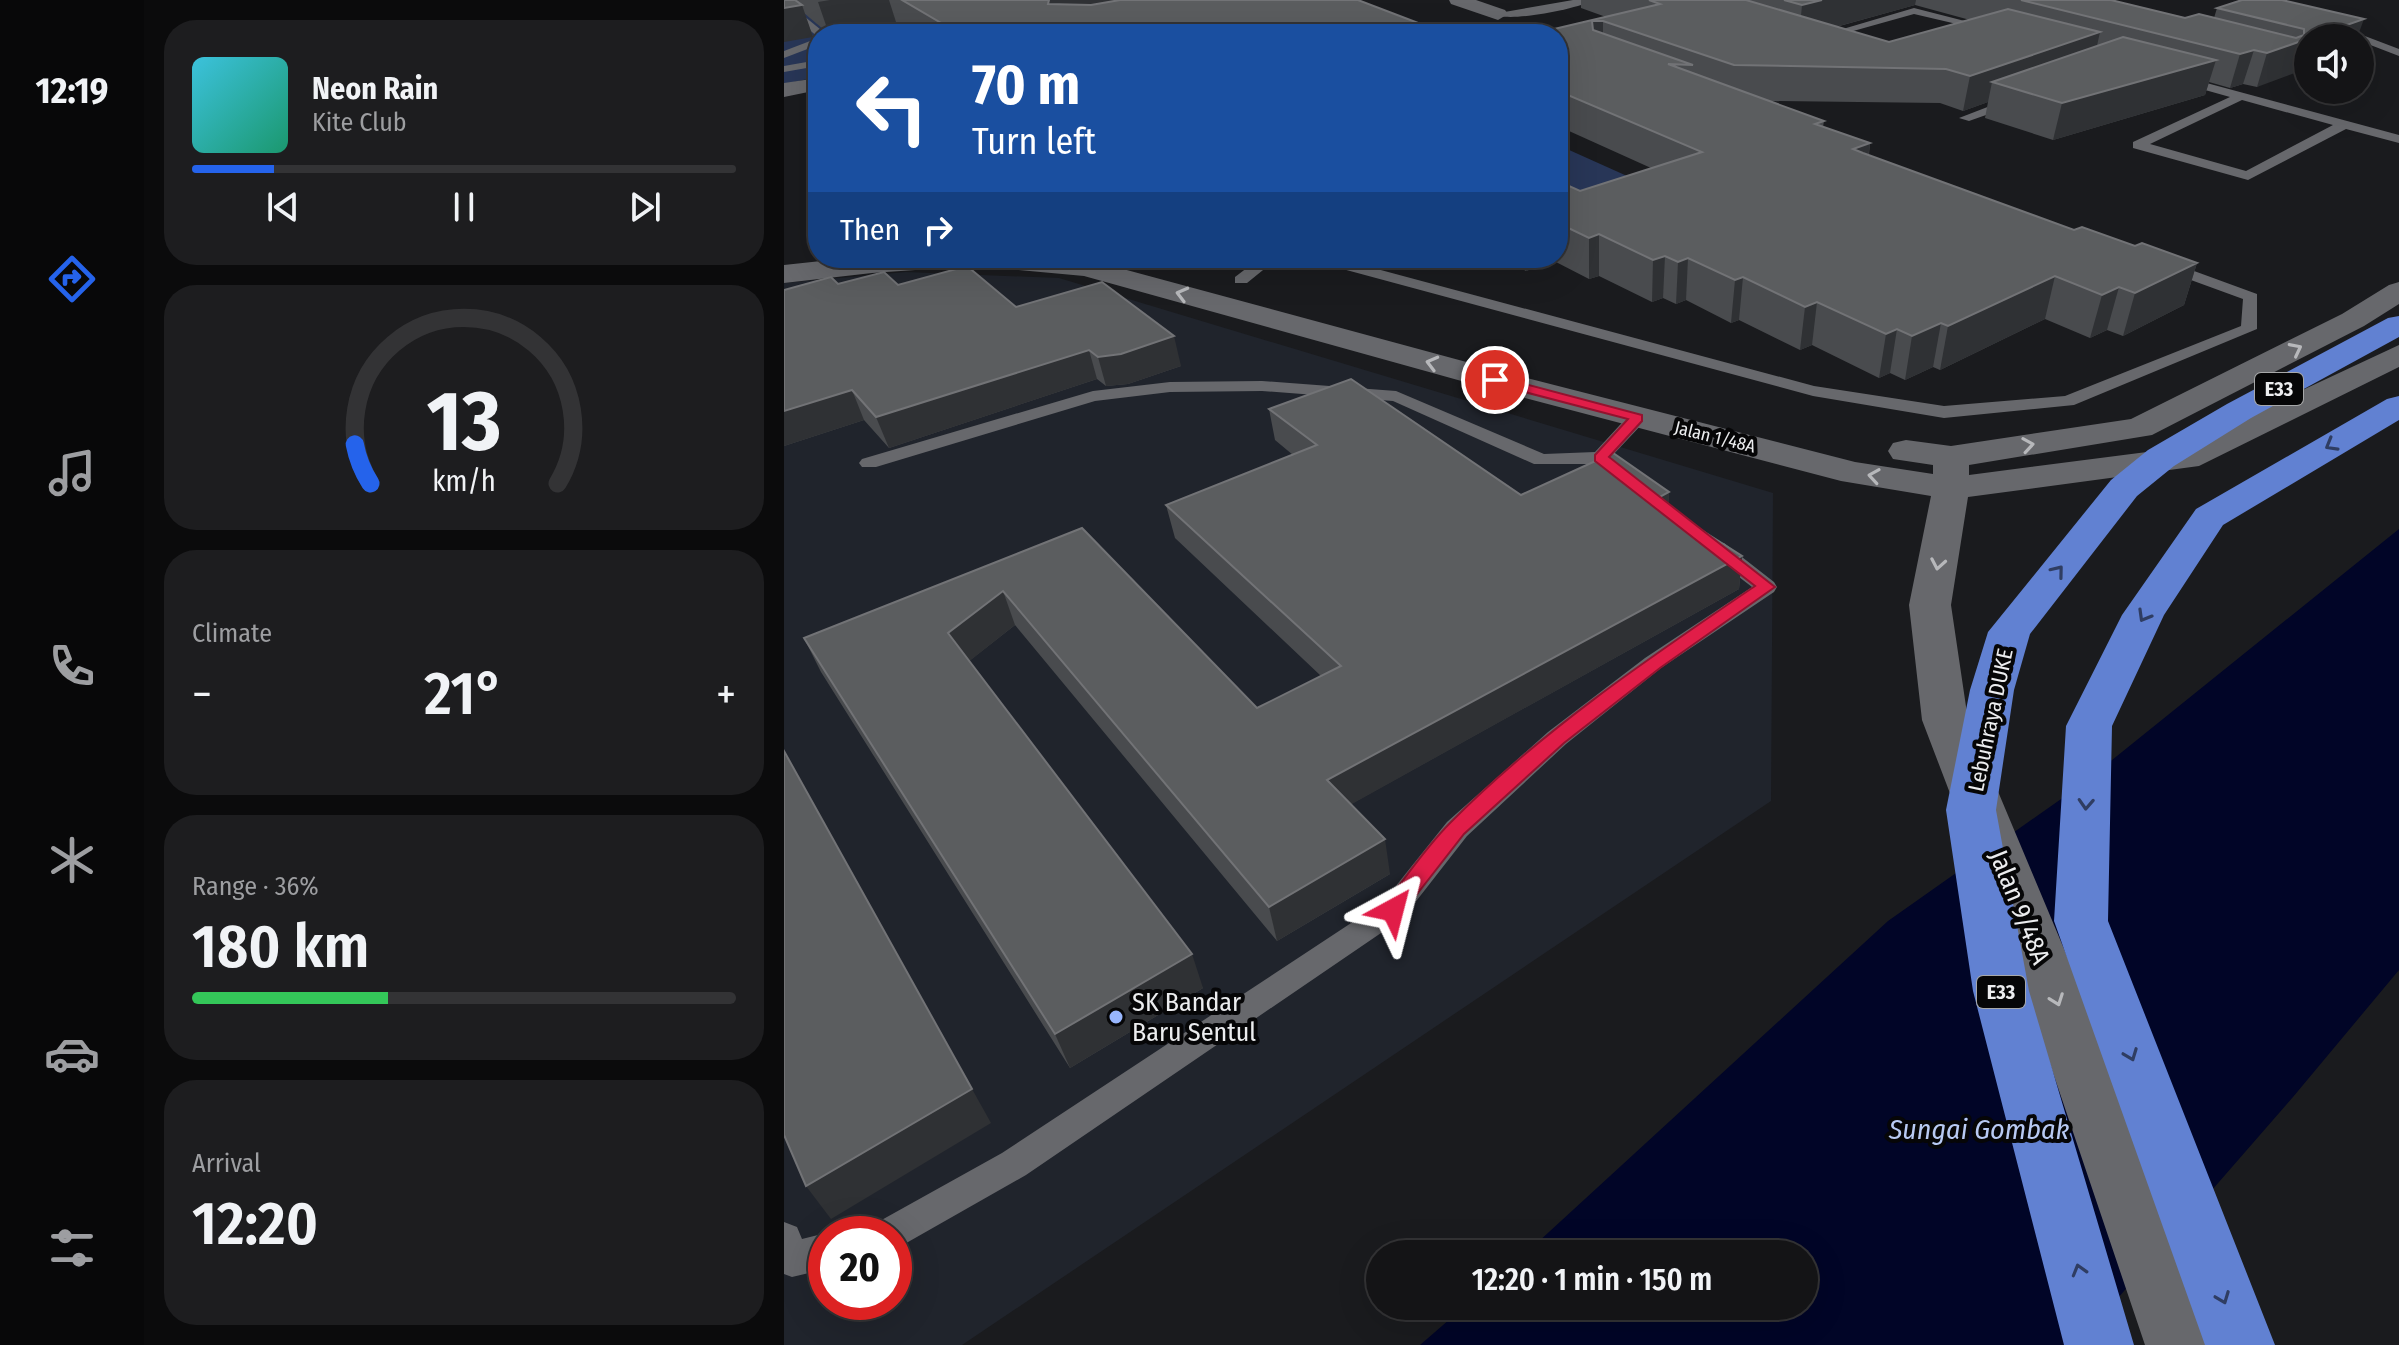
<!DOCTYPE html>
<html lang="en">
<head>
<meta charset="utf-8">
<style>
	body { margin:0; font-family:"Fira Sans Condensed",sans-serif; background:#1d1d1f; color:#f1f3f6; height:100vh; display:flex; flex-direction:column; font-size:30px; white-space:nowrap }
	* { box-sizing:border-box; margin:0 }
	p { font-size:26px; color:#9d9ea1 }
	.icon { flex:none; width:44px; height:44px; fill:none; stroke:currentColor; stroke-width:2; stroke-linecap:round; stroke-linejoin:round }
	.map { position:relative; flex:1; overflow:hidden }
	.sheet { display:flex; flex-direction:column; gap:20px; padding:20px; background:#0b0b0c; width:640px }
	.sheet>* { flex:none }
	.guide { position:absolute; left:24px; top:24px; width:760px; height:244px; border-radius:32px; box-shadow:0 8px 32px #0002,0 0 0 2px #333335; background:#1a4fa0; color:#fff; overflow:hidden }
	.buttons { position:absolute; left:1510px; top:24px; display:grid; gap:16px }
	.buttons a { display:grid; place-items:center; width:80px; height:80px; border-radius:50%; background:#141416; box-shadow:0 8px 32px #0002,0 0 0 2px #333335; font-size:40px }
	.speed { position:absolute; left:24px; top:1216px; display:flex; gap:16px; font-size:40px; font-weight:700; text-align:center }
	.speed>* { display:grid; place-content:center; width:104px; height:104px; border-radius:50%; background:#141416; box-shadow:0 8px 32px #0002,0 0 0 2px #333335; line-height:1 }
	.speed .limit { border:12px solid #d22; background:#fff; color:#111 }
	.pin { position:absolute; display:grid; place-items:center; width:68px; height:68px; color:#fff; margin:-34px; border:4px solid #fff; border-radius:50%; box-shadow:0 2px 8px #0007 }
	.me { position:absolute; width:88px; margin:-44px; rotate:38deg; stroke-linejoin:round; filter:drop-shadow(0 0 6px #0008) }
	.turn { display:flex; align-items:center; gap:28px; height:168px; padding:0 32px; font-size:36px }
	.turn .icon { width:104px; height:104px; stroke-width:2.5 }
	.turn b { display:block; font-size:56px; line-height:68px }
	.then { display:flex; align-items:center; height:76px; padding:0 32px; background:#0003; gap:16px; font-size:30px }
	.big { font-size:60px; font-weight:600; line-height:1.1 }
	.sheet .widget { flex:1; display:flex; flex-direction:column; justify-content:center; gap:12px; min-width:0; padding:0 28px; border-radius:32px; background:#1d1d1f }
	.sheet .dial { align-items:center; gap:0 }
	.dial svg { height:208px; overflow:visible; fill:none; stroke:#333335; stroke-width:7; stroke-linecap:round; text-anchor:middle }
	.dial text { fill:#f1f3f6; stroke:none }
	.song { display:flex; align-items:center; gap:24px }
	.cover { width:96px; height:96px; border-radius:12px; background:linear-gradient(135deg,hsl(190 70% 55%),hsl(160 70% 35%)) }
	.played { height:8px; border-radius:4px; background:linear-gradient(90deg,#2563eb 15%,#333335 15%) }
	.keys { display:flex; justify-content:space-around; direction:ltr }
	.heat { display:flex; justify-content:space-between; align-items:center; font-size:44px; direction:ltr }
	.charge { height:12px; border-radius:6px; background:linear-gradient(90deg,#34c759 36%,#333335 0) }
	.trip { position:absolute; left:582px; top:1240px; width:452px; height:80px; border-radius:40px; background:#141416; box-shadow:0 8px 32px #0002,0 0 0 2px #333335; font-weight:600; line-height:80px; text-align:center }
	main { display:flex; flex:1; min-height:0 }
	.tab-bar { display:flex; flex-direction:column; width:144px; justify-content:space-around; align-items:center; background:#080809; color:#9d9ea1 }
	.tab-bar .icon { width:56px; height:56px }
	.tab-bar .on { color:#2563eb }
	.tab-bar b { font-size:36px; color:#f1f3f6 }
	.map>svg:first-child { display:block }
	.built { fill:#20242c; fill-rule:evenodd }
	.green { fill:#283657 }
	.water { fill:#010527 }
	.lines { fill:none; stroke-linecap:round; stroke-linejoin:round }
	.lane { fill:#67686c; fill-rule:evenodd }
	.street { fill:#67686c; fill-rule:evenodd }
	.secondary { fill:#67686c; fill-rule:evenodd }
	.highway { fill:#6181d2; fill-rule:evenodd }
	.wall { fill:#494b4e; fill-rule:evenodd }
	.shaded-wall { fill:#2f3134 }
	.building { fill:#5b5d5f; stroke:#727376; stroke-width:2 }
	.oneway { stroke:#b7b8bb }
	.oneway2 { stroke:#2f3d62 }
	.route { fill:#e11d48; stroke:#92132f; stroke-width:2 }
	.poi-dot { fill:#98b6fd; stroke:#060607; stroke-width:3 }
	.labels { text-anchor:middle; stroke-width:8; stroke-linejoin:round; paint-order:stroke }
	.far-street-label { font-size:18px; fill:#ecedef; stroke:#060607 }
	.shield { fill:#060607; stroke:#a7a8a9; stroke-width:2 }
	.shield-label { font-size:20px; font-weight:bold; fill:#ecedef }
	.street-label { font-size:22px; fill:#ecedef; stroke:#060607 }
	.near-street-label { font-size:26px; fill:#ecedef; stroke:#060607 }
	.near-poi-label { font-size:26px; fill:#ecedef; stroke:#060607; text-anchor:start }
	.near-water-label { font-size:28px; font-style:italic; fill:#b8caf3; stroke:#060607 }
</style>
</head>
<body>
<main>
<nav class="tab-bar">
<b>12:19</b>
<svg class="icon on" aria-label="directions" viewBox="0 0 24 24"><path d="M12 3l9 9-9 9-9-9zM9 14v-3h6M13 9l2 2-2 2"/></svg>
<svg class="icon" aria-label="music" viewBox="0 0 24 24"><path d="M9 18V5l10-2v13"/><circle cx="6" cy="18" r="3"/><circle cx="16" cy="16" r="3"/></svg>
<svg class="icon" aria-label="phone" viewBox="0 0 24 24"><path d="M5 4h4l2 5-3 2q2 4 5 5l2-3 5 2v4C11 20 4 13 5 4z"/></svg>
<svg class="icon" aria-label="climate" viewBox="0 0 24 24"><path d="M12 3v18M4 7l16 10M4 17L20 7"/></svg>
<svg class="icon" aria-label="car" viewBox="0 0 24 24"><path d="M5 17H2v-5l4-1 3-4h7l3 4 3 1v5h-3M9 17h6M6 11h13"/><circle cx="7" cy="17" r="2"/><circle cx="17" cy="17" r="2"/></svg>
<svg class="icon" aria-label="filters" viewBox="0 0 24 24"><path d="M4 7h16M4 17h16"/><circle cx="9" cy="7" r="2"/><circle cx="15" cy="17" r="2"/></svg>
</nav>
<section class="sheet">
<div class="widget">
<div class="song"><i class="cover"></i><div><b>Neon Rain</b><p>Kite Club</p></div></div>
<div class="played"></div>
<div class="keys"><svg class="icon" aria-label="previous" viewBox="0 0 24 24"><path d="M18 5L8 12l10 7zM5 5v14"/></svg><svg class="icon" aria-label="pause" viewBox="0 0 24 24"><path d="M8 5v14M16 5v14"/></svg><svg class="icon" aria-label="next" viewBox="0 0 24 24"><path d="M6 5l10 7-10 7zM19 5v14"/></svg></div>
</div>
<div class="widget dial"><svg viewBox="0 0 100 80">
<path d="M14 69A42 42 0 1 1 86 69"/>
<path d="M14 69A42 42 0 0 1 8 54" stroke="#2563eb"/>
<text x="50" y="56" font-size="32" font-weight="700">13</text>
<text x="50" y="72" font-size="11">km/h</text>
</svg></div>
<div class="widget"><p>Climate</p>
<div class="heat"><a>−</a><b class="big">21°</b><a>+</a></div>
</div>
<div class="widget"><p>Range · 36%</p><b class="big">180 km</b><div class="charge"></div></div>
<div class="widget"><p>Arrival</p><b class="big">12:20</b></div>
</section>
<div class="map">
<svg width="1615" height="1345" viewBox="0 0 1615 1345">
	<rect width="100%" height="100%" fill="#1a1b1e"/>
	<path class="built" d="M122,272L275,278L989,493L987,801L178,1345H0V283ZM42,1234H110V1302H42Z"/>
	<g class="green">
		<polygon points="0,0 9,0 54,34 34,34 34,77 0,84"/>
		<polygon points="774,145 872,189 774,194"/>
	</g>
	<polygon class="water" points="1615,529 1615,970 1509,1097 1293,1345 636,1345 681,1306 1020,1306 1020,1254 741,1254 1104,921 1297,785"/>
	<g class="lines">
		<g class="lane">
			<path d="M789,0H809C794,9 724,23 709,14Z"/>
			<polygon points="0,2 4,3 42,34 33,36 0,10"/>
			<polygon points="1130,8 1212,29 1207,32 1130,14 1030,42 1025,39"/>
			<polygon points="1544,22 1615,49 1615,56 1576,41 1576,38 1567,38 1540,27 1539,25"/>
			<polygon points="34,38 34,45 0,58 0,51"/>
			<polygon points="34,60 34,66 0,72 0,66"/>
			<path d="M1393,75L1615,135V143L1562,129L1464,180L1349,148V142L1446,97L1389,81L1387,79ZM1458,100L1549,125L1462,171L1366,144Z"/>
			<polygon points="1232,96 1238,100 1236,103 1185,121 1175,118"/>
			<polygon points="407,258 427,258 412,267 402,267 399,264"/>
			<polygon points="476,258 494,258 463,283 451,283 451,277"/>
			<polygon points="526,258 552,258 1030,386 1160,406 1281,396 1457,326 1459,299 1374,268 1372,265 1380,260 1473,294 1473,329 1290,405 1160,418 1029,396 529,261"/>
			<polygon points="478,381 612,391 760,454 811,452 846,414 860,414 862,418 860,422 827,457 853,479 850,483 836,483 811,464 750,464 609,401 478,391 386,392 311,401 92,467 78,467 75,463 78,459 309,391 386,382"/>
			<polygon points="932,542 940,543 990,582 993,587 990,592 877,668 782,744 683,836 619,918 242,1175 110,1250 110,1234 89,1234 94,1222 218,1153 599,902 663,822 764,732 861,658 968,587 924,553 921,548 924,543"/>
			<polygon points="0,1222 13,1227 18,1239 42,1233 44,1234 42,1269 8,1277 0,1274"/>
		</g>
		<g class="street">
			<polygon points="665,0 692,0 721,10 724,14 714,20 667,4"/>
			<polygon points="34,78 34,90 0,97 0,83"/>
		</g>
		<polygon class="secondary" points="65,258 302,259 723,373 1071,462 1149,474 1149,465 1109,459 1104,451 1109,443 1122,440 1167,446 1347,419 1558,314 1605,285 1615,282 1615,304 1580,326 1368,435 1185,465 1185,475 1394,448 1615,345 1615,367 1415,466 1184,497 1167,605 1184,720 1296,987 1431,1345 1361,1345 1240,987 1138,720 1125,605 1147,496 1057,481 699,387 300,276 189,266 88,273 0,283 0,265"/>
		<g class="highway">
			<polygon points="1615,316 1615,337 1467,418 1390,466 1353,496 1246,634 1230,690 1212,810 1245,991 1350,1345 1280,1345 1189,991 1162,810 1186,690 1204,632 1327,480 1364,450 1443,404 1604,318"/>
			<polygon points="1615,396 1615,420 1439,525 1380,615 1328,726 1324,921 1491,1345 1421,1345 1270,921 1282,726 1338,615 1412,509 1603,399"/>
		</g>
	</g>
	<g class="wall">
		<polygon points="0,0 574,0 663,34 132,34 112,22 45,34 20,13 29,37"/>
		<path d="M797,0H1327L1401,18H1430L1433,8L1580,19L1473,87L1459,84L1446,88L1425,82L1421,95L1269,140L1201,118L1204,102L1179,111L1156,103L984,101L1040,121L1039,127L1086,143L1085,155L1290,230L1413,263L1400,305L1339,336L1323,330L1306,338L1261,319L1156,370L1149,367L1121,380L1106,373L1095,378L1028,345L1016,350L955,320L947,323L902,300L892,304L879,298L868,302L815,276L805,279L770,261L742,271L731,265L720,269L700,258H774V181L796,191L867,168L785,131L774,134V34L822,17L797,8ZM1131,5L1186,20L1105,42L1052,27Z"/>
		<polygon points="54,284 114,285 397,366 344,384 322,386 313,379 105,448 80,420 0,446"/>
		<polygon points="485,409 737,495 885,492 884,509 958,556 955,589 567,804 606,874 493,941 231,625 185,661 419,988 286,1068 37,672 20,638 298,528 473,708 537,676 391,538 382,505 509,455 491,440"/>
	</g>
	<g class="shaded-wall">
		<polygon points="46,0 105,0 112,22 45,34 34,2"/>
		<polygon points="265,0 413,0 283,25 264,4"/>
		<polygon points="1038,0 1132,0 1131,5 1015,37 1018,5"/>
		<polygon points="18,5 29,37 0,42 0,8"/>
		<polygon points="1580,19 1573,38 1526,38"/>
		<polygon points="808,21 819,21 819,53 808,54"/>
		<polygon points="1316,32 1309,64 1208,82 1204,102 1179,111 1186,76"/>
		<polygon points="1524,39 1524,68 1473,87 1483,53"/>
		<polygon points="1470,50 1459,84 1446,88 1456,54"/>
		<polygon points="1432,60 1421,95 1269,140 1278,103"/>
		<polygon points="784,95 785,131 774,134 774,98"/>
		<polygon points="1086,143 1081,181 1069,149"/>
		<polygon points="815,234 815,276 805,279 805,238"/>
		<polygon points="881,256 879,298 868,302 869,260"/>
		<polygon points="719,258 731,258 731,265 720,269"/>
		<polygon points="741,258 770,258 770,261 742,271"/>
		<polygon points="904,258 902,300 892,304 894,262"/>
		<polygon points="1413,263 1400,305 1339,336 1351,293"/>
		<polygon points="1271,276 1261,319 1156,370 1164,326"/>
		<polygon points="959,277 955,320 947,323 951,280"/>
		<polygon points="1335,287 1323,330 1306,338 1318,295"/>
		<polygon points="1033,302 1028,345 1016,350 1021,307"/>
		<polygon points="1157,323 1149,367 1121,380 1128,336"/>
		<polygon points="1113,329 1106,373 1095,378 1102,334"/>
		<polygon points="390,336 397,366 344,384 322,386 314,357"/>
		<polygon points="305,350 313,379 105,448 92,417"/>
		<polygon points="68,390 80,420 0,446 0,411"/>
		<polygon points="885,492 884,525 870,500"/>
		<polygon points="958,556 955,589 550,814 543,780"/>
		<polygon points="219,591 231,625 178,667 164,633"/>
		<polygon points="601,839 606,874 493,941 485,907"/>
		<polygon points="408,954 419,988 286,1068 271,1034"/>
		<polygon points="188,1089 207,1123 47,1219 22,1186"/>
	</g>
	<g class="building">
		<polygon points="0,0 11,0 18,5 0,8"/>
		<polygon points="118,0 265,0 264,4 307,5 336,0 574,0 663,34 176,34"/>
		<polygon points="865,0 962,0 1105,42 1224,9 1316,32 1186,76 1162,69 950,65 819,21 808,21 809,30 909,65 884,64 1040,121 1031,124 1086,143 1069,149 1079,153 1290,230 1298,227 1351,246 1358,243 1413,263 1351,293 1335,287 1318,295 1271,276 1164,326 1157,323 1128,336 1113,329 1102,334 1033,302 1021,307 959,277 951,280 904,258 894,262 881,256 869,260 815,234 805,238 774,223 774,181 796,191 918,152 784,95 774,98 774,34 749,34 876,4"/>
		<polygon points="1000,0 1038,0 1018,5"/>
		<polygon points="1237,0 1327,0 1401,18 1415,14 1512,38 1520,35 1520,29 1433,8 1458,0 1498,0 1580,19 1483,53 1470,50 1456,54"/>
		<polygon points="1339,37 1432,60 1278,103 1208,82"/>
		<polygon points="183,266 232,307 318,282 390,336 337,354 314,357 305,350 92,417 68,390 0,411 0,290 47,277 54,284 100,272 114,285"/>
		<polygon points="567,379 737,495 829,453 885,492 870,500 958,556 543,780 601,839 485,907 219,591 164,633 408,954 271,1034 20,638 298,528 473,708 557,666 382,505 533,445 485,409"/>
		<polygon points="0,751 188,1089 22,1186 0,1135"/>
	</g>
	<defs><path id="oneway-chevron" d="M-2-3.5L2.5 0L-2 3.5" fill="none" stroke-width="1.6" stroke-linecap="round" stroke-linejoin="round" transform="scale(2)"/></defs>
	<g class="oneway">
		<use href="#oneway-chevron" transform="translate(398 294) rotate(-165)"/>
		<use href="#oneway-chevron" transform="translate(1512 349) rotate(-27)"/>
		<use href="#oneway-chevron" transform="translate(648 363) rotate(-165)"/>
		<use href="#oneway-chevron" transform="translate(1244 445) rotate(-9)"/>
		<use href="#oneway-chevron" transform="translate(1090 476) rotate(-171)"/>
		<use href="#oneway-chevron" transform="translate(1154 564) rotate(100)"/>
		<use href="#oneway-chevron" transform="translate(1273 1000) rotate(70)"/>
	</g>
	<g class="oneway2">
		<use href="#oneway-chevron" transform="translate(1547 445) rotate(150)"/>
		<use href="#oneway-chevron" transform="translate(1274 571) rotate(-51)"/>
		<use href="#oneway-chevron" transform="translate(1360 616) rotate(120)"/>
		<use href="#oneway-chevron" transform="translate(1302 804) rotate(93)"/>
		<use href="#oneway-chevron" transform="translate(1347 1055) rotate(69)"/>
		<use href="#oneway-chevron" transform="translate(1295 1270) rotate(-106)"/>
		<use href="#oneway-chevron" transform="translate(1439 1298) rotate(69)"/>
	</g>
	<path class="route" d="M711,376L858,415V421L825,457L991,587L876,668L780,743L680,834L616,916L609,918L601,916L598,910L601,904C622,877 642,847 666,823C757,731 865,658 971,586L811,461V455L844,419L706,383V377Z"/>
	<circle class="poi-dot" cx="332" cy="1017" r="8"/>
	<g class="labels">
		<g class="far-street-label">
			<text transform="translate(931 437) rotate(14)" y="6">Jalan 1/48A</text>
		</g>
		<g class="shield">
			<rect x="1471" y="373" width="48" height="32" rx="6"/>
			<rect x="1193" y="976" width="48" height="32" rx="6"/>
		</g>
		<g class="shield-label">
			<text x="1495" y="396">E33</text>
			<text x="1217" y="999">E33</text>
		</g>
		<g class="street-label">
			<text transform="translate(1206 720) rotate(-78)" y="8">Lebuhraya DUKE</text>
		</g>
		<g class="near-street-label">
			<text transform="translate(1236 907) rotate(68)" y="9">Jalan 9/48A</text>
		</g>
		<g class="near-poi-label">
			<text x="348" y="1011">SK Bandar<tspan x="348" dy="30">Baru Sentul</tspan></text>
		</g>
		<g class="near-water-label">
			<text x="1195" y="1139">Sungai Gombak</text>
		</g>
	</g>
</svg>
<div class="buttons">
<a><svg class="icon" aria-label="sound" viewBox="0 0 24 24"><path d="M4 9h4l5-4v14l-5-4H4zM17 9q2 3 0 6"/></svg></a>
</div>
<div class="speed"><div class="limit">20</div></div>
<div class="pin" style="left:711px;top:380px;background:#d93025"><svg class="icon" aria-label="arrive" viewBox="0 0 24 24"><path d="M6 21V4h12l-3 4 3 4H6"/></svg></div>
<svg class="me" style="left:609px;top:910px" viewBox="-20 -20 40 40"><path d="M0-17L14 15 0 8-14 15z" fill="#e11d48" stroke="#fff" stroke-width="4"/></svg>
<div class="trip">12:20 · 1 min · 150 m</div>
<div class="guide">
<div class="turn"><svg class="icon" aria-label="left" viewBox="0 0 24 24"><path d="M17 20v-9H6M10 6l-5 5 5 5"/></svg><div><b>70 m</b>Turn left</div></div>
<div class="then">Then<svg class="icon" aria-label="right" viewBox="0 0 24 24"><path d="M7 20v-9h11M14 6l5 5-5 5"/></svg></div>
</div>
</div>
</main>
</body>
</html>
